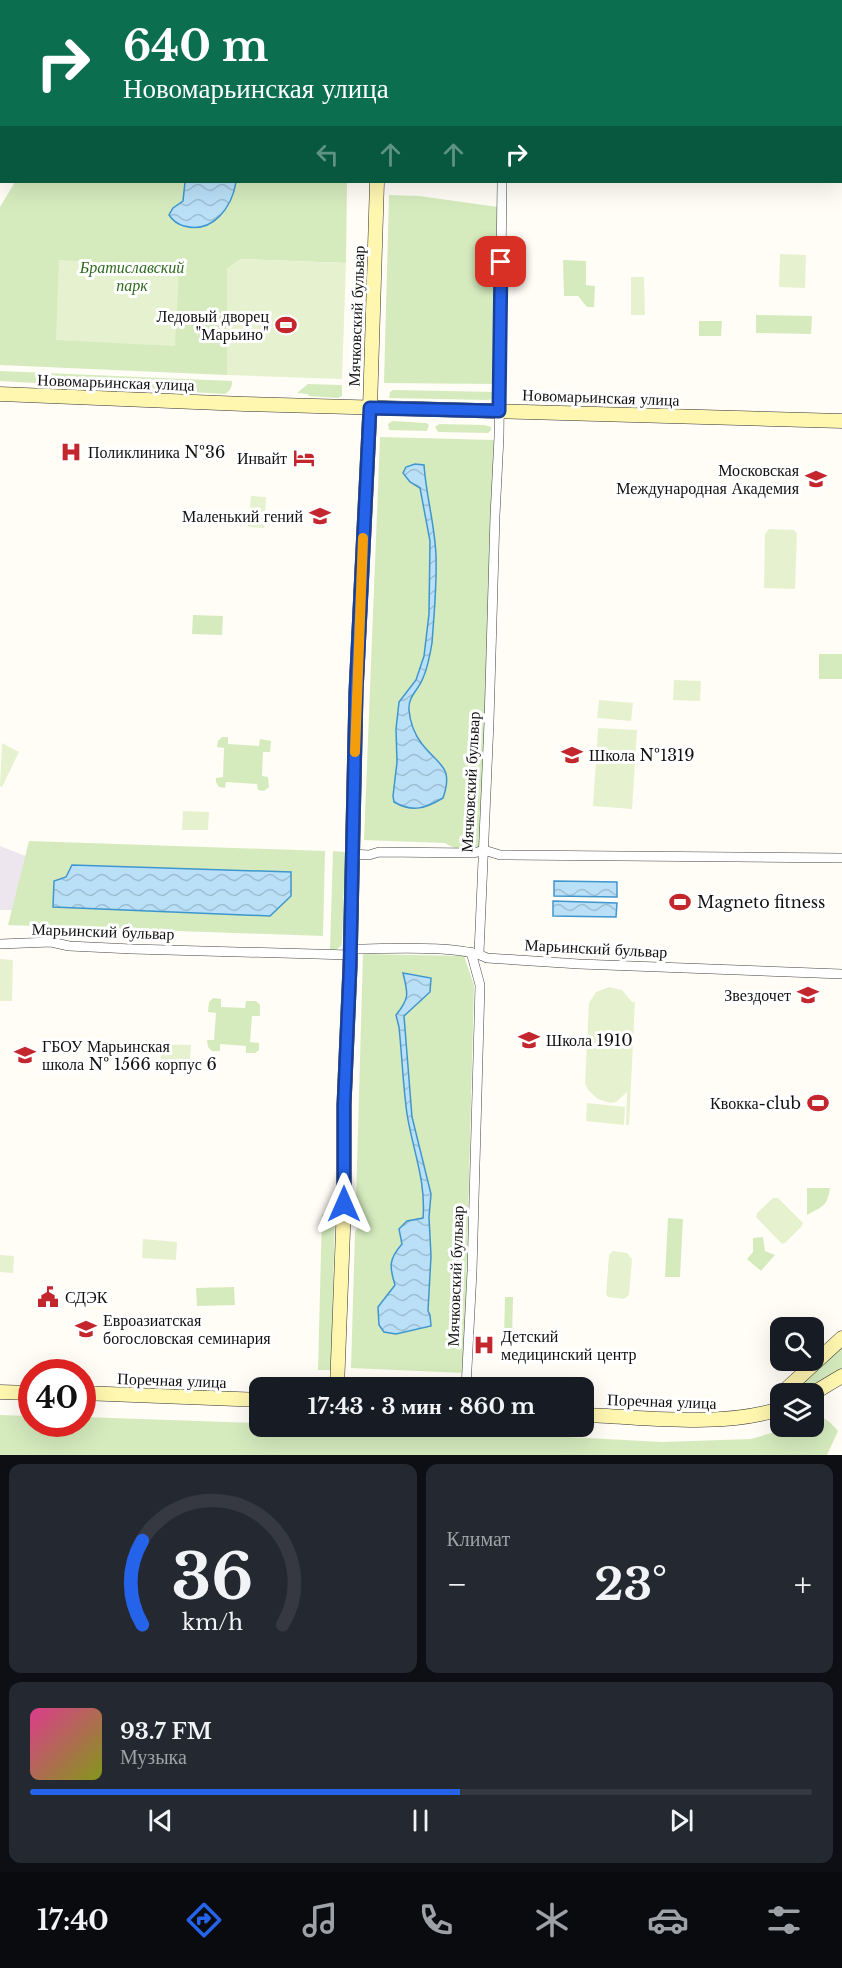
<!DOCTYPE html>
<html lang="ru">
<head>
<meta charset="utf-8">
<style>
	body { margin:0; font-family:"Libre Baskerville",serif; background:#242831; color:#f1f3f6; height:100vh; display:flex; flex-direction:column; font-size:22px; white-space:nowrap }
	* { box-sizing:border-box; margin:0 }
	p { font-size:20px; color:#9ea1a6 }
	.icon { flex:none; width:33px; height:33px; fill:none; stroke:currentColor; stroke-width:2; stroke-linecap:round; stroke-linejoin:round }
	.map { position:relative; height:1455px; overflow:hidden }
	.side { display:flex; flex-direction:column; gap:9px; padding:9px; background:#0d0f14; flex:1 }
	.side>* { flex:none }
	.hud { position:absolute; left:0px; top:0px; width:843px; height:183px; box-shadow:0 6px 24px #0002; background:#0b6e4f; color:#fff; overflow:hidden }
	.tools { position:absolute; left:770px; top:1317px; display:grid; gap:12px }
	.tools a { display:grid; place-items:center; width:54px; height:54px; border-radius:12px; background:#171b24; box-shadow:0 6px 24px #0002; font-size:30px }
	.speed { position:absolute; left:18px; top:1359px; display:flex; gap:12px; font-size:30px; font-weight:700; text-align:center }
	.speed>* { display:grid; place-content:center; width:78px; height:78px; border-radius:50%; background:#171b24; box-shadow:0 6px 24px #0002; line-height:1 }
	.speed .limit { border:9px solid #d22; background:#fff; color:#111 }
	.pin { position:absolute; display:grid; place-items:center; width:51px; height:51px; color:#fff; margin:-26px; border-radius:12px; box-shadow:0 3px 9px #0006 }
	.me { position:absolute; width:66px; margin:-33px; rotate:0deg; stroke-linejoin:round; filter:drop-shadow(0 0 4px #0008) }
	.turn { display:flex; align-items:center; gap:21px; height:126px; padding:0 24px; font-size:27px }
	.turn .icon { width:78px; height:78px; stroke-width:2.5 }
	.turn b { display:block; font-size:42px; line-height:51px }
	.lanes { display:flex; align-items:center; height:57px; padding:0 24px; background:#0003; justify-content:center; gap:30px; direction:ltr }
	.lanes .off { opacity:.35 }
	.big { font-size:45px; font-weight:700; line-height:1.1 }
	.side .tile { flex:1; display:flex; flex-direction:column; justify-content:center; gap:9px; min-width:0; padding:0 21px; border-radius:12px; background:#242831 }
	.side .dial { align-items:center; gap:0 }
	.dial svg { height:156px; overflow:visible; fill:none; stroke:#363941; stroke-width:7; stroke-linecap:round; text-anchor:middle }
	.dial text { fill:#f1f3f6; stroke:none }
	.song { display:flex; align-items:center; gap:18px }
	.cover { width:72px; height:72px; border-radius:9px; background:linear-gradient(135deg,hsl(330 70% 55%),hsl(70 70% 35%)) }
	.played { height:6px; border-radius:3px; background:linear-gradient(90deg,#2563eb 55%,#363941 55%) }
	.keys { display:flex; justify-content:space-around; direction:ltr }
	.heat { display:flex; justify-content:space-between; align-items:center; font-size:33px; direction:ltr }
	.side .tiles { flex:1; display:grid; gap:9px; grid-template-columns:1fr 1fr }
	.tile:last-child { grid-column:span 2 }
	.trip { position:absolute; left:249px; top:1377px; width:345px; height:60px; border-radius:12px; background:#171b24; box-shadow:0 6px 24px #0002; font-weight:700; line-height:60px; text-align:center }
	.menu { display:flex; height:96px; justify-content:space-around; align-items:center; background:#090b0e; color:#9ea1a6 }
	.menu .icon { width:42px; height:42px }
	.menu .current { color:#2563eb }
	.menu b { font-size:27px; color:#f1f3f6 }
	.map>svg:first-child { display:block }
	.industrial { fill:#eee6ef }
	.grass { fill:#d5ebbd }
	.pitch { fill:#e6f2cf }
	.water { fill:url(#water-waves); stroke:#3f96cf; stroke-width:1.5 }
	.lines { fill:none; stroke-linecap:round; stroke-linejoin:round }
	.street-casing { stroke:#444; stroke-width:10 }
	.secondary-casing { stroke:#333; stroke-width:15 }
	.street { stroke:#fff; stroke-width:9 }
	.secondary { stroke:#fff6b0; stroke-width:14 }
	.route-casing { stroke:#184099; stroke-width:15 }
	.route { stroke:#2563eb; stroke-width:10 }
	.slow { stroke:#f59e0b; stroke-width:10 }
	.labels { text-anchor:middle; stroke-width:6; stroke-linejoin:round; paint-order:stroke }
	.park-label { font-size:16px; font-style:italic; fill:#2f6b1f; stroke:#fff }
	.poi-label { font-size:16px; fill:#111; stroke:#fff; text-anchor:start }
	.street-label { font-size:16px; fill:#111; stroke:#fff }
</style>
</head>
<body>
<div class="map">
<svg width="842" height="1455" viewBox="0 0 842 1455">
	<defs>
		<pattern id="water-waves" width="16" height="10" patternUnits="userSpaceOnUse" patternTransform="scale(1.5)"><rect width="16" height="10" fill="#b9e0f7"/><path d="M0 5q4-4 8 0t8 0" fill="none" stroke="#9ebfd3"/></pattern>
	</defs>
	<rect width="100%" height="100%" fill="#fffdf5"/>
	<polygon class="industrial" points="0,846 28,857 13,910 0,910"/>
	<g class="grass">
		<polygon points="15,182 347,182 346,263 241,259 227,269 227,375 0,365 0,207"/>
		<polygon points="389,195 419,196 498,207 495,384 384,383"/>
		<polygon points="563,260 586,261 586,285 595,286 594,307 587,307 578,296 564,296"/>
		<polygon points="756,315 812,316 811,334 756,333"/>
		<polygon points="699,321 722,321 721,336 699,336"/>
		<path d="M0,371L232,381C232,387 230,391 225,394L0,381Z"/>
		<polygon points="308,384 342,385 342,396 338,398 309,396 308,394 297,393"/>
		<polygon points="393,390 496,392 493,399 488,400 389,398 390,392"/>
		<polygon points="392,421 426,423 429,425 427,431 389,430 388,424"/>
		<polygon points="439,424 484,425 491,427 491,430 488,433 438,432 435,427"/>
		<path d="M380,437L494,440L481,847C468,852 456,850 445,843L364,840Z"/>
		<polygon points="193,615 223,616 222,635 192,634"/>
		<rect x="819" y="654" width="23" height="25"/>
		<polygon points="222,737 228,737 228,744 259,746 260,739 271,741 270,752 263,752 262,776 268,777 269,787 264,791 258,790 257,784 226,782 225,788 219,787 216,782 216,778 223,777 224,748 217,747 218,741"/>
		<polygon points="29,841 325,851 323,936 8,925"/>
		<polygon points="333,851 345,852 342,945 336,950 330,950"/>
		<polygon points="363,954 464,956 474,985 464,1373 351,1368 355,1233 360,1220 356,1200"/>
		<polygon points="213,998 221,999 221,1007 245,1008 246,1001 256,1001 260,1005 260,1016 252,1016 250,1042 259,1043 259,1050 255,1053 246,1053 246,1046 220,1044 220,1051 212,1051 208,1047 207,1040 214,1040 216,1013 208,1012 209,1002"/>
		<path d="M807,1188H830C827,1207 823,1206 807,1215Z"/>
		<polygon points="322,1214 335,1214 331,1370 318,1370"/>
		<polygon points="668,1218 683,1219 680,1277 665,1277"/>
		<polygon points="763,1237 765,1251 775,1255 761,1271 747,1259 753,1252 753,1238"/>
		<polygon points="234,1287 235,1305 197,1306 196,1288"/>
		<polygon points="505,1297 513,1297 512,1337 504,1337"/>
		<polygon points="842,1345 842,1370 801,1393 794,1393 793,1392"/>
		<path d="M0,1415L31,1416L32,1424H82L83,1417L259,1423L260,1426L400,1428L662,1442L751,1439L792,1427L813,1426V1417C826,1416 830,1422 838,1431L827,1455H0Z"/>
	</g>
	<g class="pitch">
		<polygon points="780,254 806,255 805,288 779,287"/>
		<polygon points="241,259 346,263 342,379 227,375 227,269"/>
		<polygon points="59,260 179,266 175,346 56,340"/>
		<polygon points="631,277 644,277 645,315 631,315"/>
		<polygon points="251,496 266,497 264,528 248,527"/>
		<polygon points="769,529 794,530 797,534 795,589 764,588 765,534"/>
		<polygon points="674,680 701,681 700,701 673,700"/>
		<polygon points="599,700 633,703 631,721 597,718"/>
		<polygon points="598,728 637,730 632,809 593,806"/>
		<polygon points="2,743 19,752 2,787 0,786"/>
		<polygon points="183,811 209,812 208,830 182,830"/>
		<polygon points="0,959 13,960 12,1001 0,1001"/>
		<polygon points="609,987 622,990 632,1002 635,1002 629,1125 626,1125 627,1092 616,1102 610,1103 598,1099 588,1090 585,1083 589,1003 596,992"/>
		<polygon points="161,1044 191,1045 190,1061 161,1060"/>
		<polygon points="587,1103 625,1107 624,1125 586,1121"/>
		<polygon points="773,1198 778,1198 803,1223 802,1226 785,1243 782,1244 756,1217 757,1213"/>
		<polygon points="143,1239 177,1242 176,1260 142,1258"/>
		<polygon points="613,1251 627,1253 632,1259 629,1295 624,1299 608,1297 606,1294 609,1255"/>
		<polygon points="0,1255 14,1256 13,1273 0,1272"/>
	</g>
	<g class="water">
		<path d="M185,182H236C232,207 213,234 184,226C177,224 173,221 169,215L173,208L183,201Z"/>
		<path d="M415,464L424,465C426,496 435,525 436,556C437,585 434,614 432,643C430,655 428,667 423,678C418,691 408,696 409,710C410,722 415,735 422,744C439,766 454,766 443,798C426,808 413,813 394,802L393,796L397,762L396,729L399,702L416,680L424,656L429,614L430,541L420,488L410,482L403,473L406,467Z"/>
		<polygon points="72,865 291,872 291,896 270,916 53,907 54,881 66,877"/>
		<polygon points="554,881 617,882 617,897 554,896"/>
		<polygon points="553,901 617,903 616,917 553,916"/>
		<path d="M403,973L431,978L430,992L404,1016L412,1117L431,1194L429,1217L431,1256L428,1311L430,1315L431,1326L396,1334L384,1332L379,1325L378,1307L395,1285C389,1266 389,1259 402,1244L399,1229L407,1221L423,1218C426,1180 413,1151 407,1114C403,1085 402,1056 399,1027L396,1015C410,998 408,994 403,973Z"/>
	</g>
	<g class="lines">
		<defs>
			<g id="street">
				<polyline points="510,2 510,0"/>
				<polyline points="352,854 369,855 379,852 474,853 484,850 500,855 842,858"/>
				<polyline points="0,944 51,942 69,946 132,949 350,955"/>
				<path d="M349,949C383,949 461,944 487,958L579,964L842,974"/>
				<polyline points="479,953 489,722 495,516 499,437 502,182"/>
				<polyline points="466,1388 472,1271 480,985 471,952"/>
			</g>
			<g id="secondary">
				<polyline points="382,2 382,0"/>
				<polyline points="0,394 244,404 842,421"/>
				<polyline points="337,1388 344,1204 344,1105 350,967 356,692 370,408 377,182"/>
				<polyline points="0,1392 32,1393"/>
				<polyline points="82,1393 260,1400"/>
				<polyline points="781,1394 842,1338"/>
				<polyline points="812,1394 842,1376"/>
				<path d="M584,1415C647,1417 719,1428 780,1409"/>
			</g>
		</defs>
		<use href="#street" class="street-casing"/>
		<use href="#secondary" class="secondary-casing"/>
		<use href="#street" class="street"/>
		<use href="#secondary" class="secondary"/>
	</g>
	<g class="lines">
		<defs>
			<polyline id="route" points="344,1204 344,1105 350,967 356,692 370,408 499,411 501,262"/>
		</defs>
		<use href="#route" class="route-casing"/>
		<use href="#route" class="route"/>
		<polyline class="slow" points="355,752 363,538"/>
	</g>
	<defs>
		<symbol id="stadium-bare" viewBox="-9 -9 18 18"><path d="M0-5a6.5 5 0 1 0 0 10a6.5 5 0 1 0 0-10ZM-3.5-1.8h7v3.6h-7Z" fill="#c4262e" stroke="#fff" stroke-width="2.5" paint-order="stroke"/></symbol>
		<symbol id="hospital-bare" viewBox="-9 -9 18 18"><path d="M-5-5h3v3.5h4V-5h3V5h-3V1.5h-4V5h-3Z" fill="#c4262e" stroke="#fff" stroke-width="2.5" paint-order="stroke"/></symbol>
		<symbol id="hotel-bare" viewBox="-9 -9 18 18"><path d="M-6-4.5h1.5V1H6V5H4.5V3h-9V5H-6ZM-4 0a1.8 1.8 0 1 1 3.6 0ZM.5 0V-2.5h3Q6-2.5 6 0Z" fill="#c4262e" stroke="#fff" stroke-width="2.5" paint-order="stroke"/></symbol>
		<symbol id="university-bare" viewBox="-9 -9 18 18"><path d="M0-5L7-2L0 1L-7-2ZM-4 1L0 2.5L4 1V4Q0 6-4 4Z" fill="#c4262e" stroke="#fff" stroke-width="2.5" paint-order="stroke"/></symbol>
		<symbol id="school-bare" viewBox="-9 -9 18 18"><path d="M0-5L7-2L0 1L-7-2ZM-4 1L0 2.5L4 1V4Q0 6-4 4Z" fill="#c4262e" stroke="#fff" stroke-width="2.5" paint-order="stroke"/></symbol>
		<symbol id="civic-bare" viewBox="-9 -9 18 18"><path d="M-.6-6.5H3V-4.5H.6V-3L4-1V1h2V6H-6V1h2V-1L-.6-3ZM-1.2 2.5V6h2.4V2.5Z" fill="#c4262e" stroke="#fff" stroke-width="2.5" paint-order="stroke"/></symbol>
	</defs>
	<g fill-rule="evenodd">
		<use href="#stadium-bare" x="271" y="310" width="30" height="30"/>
		<use href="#hospital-bare" x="56" y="437" width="30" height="30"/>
		<use href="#hotel-bare" x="289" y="443" width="30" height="30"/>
		<use href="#university-bare" x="801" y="464" width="30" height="30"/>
		<use href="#school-bare" x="305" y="501" width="30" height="30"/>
		<use href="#school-bare" x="557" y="740" width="30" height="30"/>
		<use href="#stadium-bare" x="665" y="887" width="30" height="30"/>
		<use href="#school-bare" x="793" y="980" width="30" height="30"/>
		<use href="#school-bare" x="514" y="1025" width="30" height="30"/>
		<use href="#school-bare" x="10" y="1040" width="30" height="30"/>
		<use href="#stadium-bare" x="803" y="1088" width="30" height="30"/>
		<use href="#civic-bare" x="33" y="1282" width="30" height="30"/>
		<use href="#university-bare" x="71" y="1314" width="30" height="30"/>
		<use href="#hospital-bare" x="469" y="1330" width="30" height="30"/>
	</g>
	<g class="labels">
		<g class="park-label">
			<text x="132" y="273">Братиславский<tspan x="132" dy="18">парк</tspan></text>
		</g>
		<g class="poi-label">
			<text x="269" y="322" text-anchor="end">Ледовый дворец<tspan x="269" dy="18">"Марьино"</tspan></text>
			<text x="88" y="458">Поликлиника №36</text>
			<text x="287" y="464" text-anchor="end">Инвайт</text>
			<text x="799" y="476" text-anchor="end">Московская<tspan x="799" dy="18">Международная Академия</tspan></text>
			<text x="303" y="522" text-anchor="end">Маленький гений</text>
			<text x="589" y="761">Школа №1319</text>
			<text x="697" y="908">Magneto fitness</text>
			<text x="791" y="1001" text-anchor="end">Звездочет</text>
			<text x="546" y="1046">Школа 1910</text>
			<text x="42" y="1052">ГБОУ Марьинская<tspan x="42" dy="18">школа № 1566 корпус 6</tspan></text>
			<text x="801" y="1109" text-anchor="end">Квокка-club</text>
			<text x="65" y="1303">СДЭК</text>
			<text x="103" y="1326">Евроазиатская<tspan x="103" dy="18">богословская семинария</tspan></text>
			<text x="501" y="1342">Детский<tspan x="501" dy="18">медицинский центр</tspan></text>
		</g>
		<g class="street-label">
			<text transform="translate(356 316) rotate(-88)" y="6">Мячковский бульвар</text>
			<text transform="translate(116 382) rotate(2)" y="6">Новомарьинская улица</text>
			<text transform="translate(601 397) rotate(2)" y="6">Новомарьинская улица</text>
			<text transform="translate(470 782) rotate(-87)" y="6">Мячковский бульвар</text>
			<text transform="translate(103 931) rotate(2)" y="6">Марьинский бульвар</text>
			<text transform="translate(596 948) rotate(3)" y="6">Марьинский бульвар</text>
			<text transform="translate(455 1276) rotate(-88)" y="6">Мячковский бульвар</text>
			<text transform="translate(172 1380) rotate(2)" y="6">Поречная улица</text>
			<text transform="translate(662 1401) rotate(2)" y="6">Поречная улица</text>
		</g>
	</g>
</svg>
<div class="tools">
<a><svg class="icon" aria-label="search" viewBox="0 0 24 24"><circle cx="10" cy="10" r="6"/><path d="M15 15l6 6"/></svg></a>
<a><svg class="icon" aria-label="layers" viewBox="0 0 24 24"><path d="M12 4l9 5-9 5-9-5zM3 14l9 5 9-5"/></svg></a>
</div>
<div class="speed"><div class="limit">40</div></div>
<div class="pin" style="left:501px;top:262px;background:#d93025"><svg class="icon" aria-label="arrive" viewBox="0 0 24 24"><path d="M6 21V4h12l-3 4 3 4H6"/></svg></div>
<svg class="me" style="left:344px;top:1204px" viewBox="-20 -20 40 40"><path d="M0-17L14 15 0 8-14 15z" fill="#2563eb" stroke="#fff" stroke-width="4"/></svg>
<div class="trip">17:43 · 3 мин · 860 m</div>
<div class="hud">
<div class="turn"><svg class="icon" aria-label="right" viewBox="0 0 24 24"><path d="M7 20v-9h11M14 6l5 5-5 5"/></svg><div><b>640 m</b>Новомарьинская улица</div></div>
<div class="lanes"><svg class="icon off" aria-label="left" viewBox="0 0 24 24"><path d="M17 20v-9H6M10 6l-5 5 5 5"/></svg><svg class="icon off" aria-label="ahead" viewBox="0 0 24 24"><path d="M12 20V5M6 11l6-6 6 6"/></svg><svg class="icon off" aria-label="ahead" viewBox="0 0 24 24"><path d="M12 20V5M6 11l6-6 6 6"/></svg><svg class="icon" aria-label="right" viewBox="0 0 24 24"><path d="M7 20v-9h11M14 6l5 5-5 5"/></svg></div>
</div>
</div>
<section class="side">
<div class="tiles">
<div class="tile dial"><svg viewBox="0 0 100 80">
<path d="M14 69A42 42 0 1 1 86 69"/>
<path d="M14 69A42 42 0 0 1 14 26" stroke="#2563eb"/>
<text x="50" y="56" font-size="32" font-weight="700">36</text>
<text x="50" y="72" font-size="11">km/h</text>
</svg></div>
<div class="tile"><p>Климат</p>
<div class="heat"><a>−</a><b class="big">23°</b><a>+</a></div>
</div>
<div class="tile">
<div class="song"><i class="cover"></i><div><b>93.7 FM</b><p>Музыка</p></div></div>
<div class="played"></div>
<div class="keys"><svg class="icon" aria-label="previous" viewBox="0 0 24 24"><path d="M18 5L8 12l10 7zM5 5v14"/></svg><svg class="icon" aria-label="pause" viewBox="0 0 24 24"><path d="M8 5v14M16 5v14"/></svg><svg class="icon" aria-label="next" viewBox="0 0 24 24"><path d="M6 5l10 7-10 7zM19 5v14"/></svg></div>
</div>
</div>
</section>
<nav class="menu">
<b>17:40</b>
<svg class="icon current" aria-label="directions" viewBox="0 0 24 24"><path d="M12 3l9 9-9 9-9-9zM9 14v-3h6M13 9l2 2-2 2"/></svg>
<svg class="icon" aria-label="music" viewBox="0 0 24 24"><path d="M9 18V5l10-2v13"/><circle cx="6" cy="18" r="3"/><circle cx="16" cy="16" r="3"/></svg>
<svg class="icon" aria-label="phone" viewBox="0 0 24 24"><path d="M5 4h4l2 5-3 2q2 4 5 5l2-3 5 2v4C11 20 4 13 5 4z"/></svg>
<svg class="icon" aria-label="climate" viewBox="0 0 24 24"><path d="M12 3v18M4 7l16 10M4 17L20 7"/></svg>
<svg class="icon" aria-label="car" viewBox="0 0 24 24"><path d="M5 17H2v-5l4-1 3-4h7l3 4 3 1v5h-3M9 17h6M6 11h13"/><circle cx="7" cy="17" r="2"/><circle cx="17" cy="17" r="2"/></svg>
<svg class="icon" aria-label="filters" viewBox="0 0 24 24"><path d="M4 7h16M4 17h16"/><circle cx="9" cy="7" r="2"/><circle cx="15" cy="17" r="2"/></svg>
</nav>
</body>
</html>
